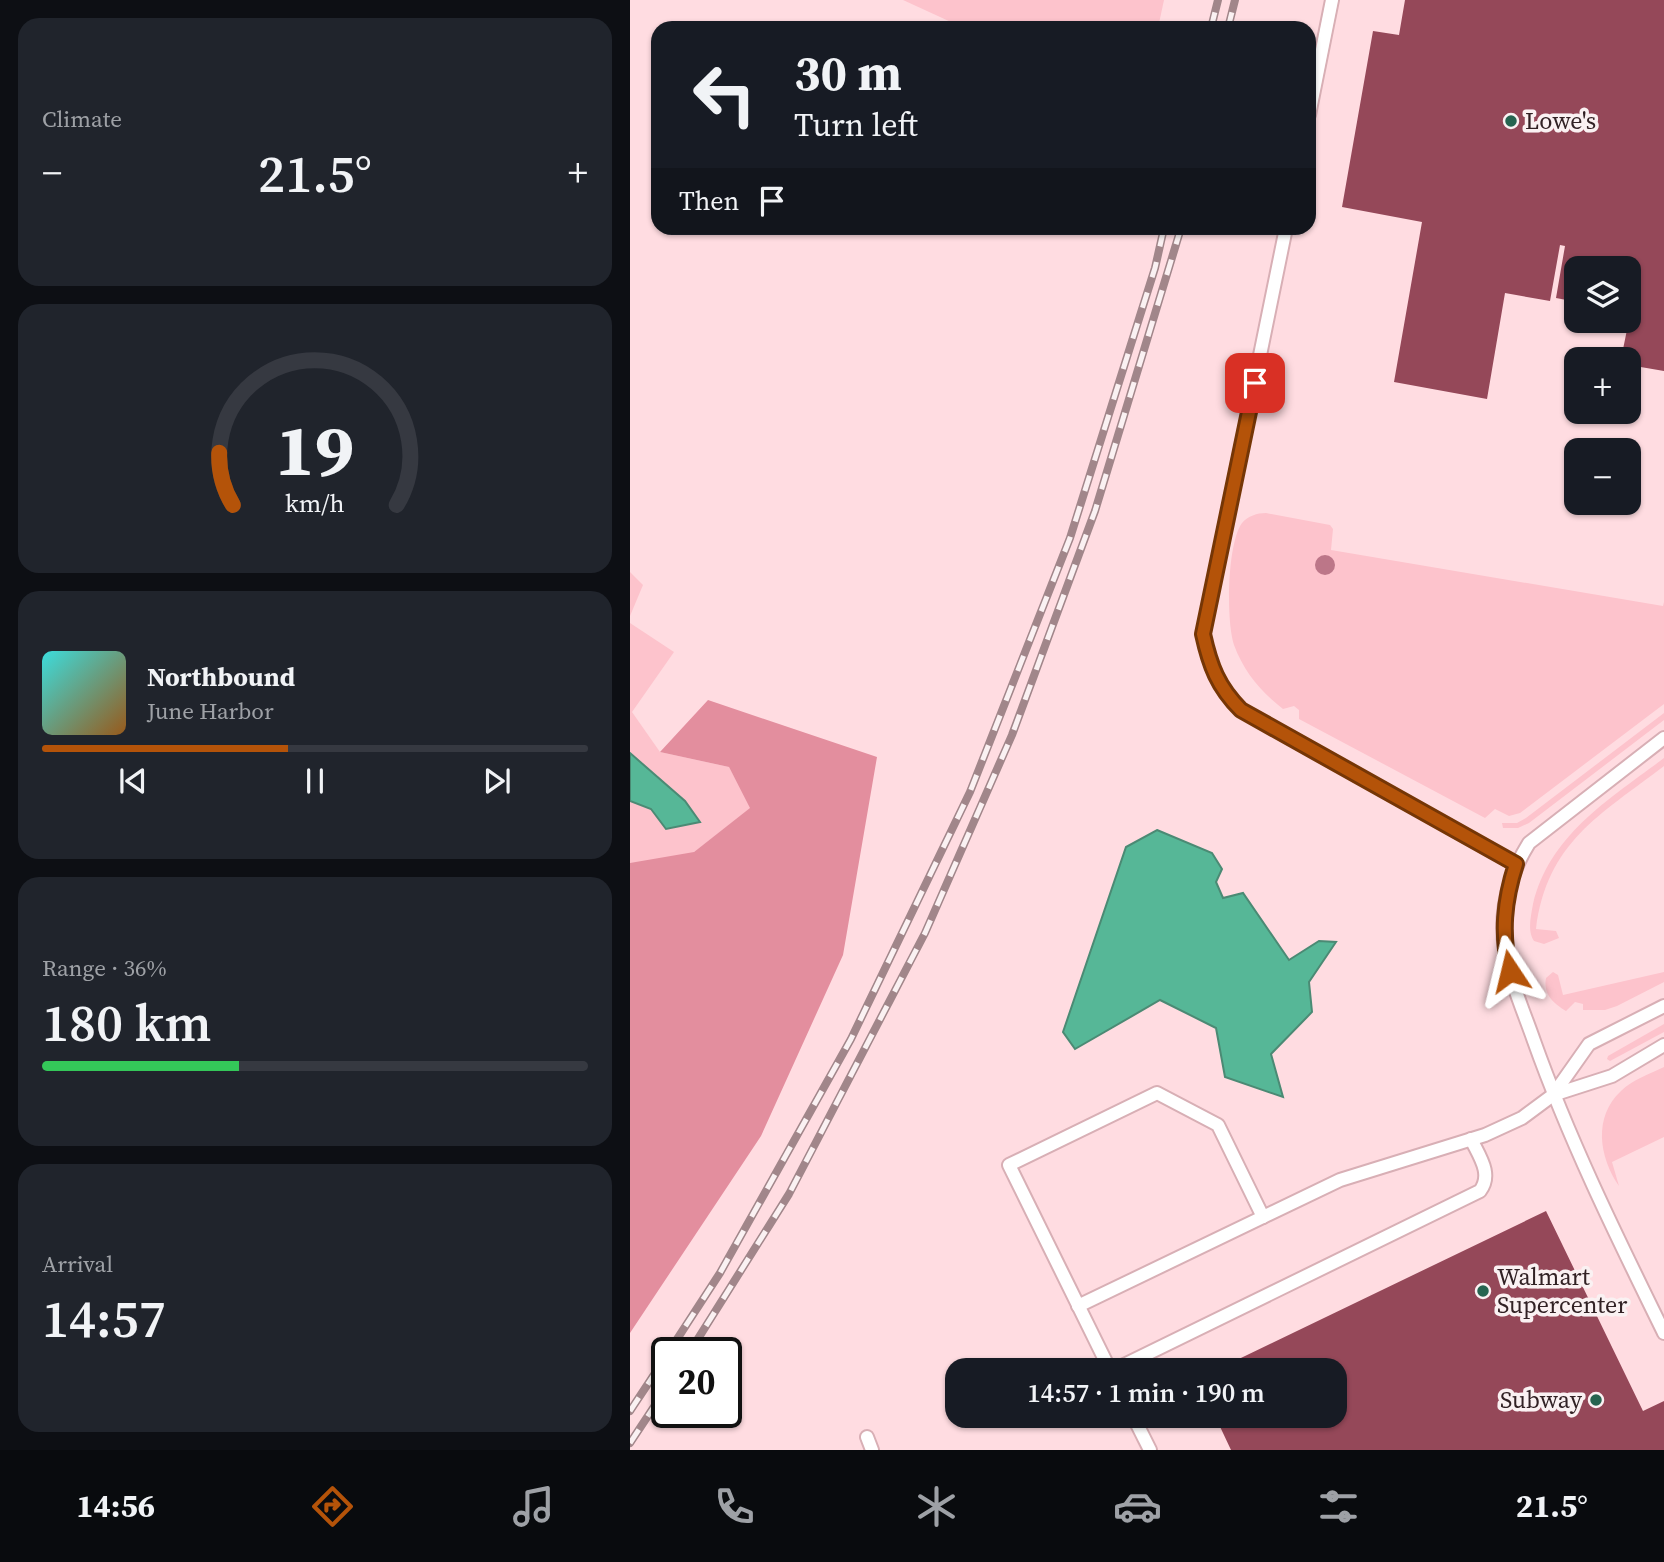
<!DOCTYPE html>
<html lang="en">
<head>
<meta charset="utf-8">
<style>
	body { margin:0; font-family:"Source Serif 4",serif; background:#20242c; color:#f1f3f6; height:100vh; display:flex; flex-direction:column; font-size:26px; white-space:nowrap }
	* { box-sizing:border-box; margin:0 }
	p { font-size:23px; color:#9ea1a6 }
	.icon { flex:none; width:38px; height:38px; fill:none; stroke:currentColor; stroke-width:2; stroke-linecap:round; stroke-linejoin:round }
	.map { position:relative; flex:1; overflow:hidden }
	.details { display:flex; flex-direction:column; gap:18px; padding:18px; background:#0d0f14; width:630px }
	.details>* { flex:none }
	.hud { position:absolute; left:21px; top:21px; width:665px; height:214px; border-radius:21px; box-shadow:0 2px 5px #0004; background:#171b24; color:#f1f3f6; overflow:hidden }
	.tools { position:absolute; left:934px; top:256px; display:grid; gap:14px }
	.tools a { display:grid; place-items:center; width:77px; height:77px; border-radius:14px; background:#171b24; box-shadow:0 2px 5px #0004; font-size:35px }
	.speed { position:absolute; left:21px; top:1337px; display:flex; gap:14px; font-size:35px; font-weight:700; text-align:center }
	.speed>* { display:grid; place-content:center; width:91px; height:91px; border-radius:50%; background:#171b24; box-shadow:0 2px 5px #0004; line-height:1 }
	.speed .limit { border:4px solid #111; border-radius:10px; background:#fff; color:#111 }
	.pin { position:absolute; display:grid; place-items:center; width:60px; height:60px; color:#fff; margin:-30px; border-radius:14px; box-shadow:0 4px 10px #0006 }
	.me { position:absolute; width:77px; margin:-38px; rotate:350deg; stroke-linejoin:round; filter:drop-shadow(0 0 5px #0008) }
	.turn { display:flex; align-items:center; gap:24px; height:147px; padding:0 28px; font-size:32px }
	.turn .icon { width:91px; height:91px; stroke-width:2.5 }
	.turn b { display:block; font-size:49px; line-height:60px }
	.then { display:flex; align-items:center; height:66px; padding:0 28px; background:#0003; gap:14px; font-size:26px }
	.big { font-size:52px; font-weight:600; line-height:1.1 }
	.details .widget { flex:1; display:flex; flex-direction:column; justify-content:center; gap:10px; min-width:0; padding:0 24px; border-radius:21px; background:#20242c }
	.details .dial { align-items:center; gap:0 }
	.dial svg { height:182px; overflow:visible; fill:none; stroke:#363941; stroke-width:7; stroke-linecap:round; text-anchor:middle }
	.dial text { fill:#f1f3f6; stroke:none }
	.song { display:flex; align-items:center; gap:21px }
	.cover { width:84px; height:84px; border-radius:10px; background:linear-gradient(135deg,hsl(180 70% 55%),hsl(30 70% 35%)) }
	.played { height:7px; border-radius:4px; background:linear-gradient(90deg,#b45309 45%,#363941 45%) }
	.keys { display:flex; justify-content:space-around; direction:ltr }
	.heat { display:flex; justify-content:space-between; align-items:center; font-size:38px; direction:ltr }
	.charge { height:10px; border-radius:5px; background:linear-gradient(90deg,#34c759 36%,#363941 0) }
	.trip { position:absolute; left:315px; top:1358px; width:402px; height:70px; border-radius:21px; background:#171b24; box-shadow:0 2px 5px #0004; font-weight:600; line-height:70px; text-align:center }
	.dock { display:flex; height:112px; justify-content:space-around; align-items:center; background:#090b0e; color:#9ea1a6 }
	.dock .icon { width:49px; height:49px }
	.dock .active { color:#b45309 }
	.dock b { font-size:32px; color:#f1f3f6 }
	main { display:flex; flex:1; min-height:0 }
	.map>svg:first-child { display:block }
	.green { fill:#fdc3cc }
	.forest { fill:#e38e9e }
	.water { fill:#56b797; stroke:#4b8a74; stroke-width:2 }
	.building { fill:#954859 }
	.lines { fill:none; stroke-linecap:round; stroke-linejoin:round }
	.lane-casing { stroke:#d8afb5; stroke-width:16 }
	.lane { stroke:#fff; stroke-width:12 }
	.rail-casing { stroke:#a1868a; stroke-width:8 }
	.rail { stroke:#faf1f2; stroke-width:5; stroke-dasharray:16; stroke-linecap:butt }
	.tree { fill:#bc7688 }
	.route-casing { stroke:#753606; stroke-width:18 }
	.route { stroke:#b45309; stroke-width:12 }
	.poi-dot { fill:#266450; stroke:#faf1f2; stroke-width:2.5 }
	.labels { text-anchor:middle; stroke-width:7; stroke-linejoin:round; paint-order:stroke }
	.poi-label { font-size:24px; fill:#312124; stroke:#faf1f2; text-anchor:start }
</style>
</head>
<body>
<main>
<section class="details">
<div class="widget"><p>Climate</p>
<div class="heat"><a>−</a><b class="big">21.5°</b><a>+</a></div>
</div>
<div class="widget dial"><svg viewBox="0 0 100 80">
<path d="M14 69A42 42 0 1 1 86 69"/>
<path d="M14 69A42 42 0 0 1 8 46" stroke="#b45309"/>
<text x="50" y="56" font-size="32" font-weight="700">19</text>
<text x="50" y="72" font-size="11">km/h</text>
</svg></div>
<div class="widget">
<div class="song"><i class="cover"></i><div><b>Northbound</b><p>June Harbor</p></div></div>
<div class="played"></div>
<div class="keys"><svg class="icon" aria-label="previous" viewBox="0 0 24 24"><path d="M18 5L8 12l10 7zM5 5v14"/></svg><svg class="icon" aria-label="pause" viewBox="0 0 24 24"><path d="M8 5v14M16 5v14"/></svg><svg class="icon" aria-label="next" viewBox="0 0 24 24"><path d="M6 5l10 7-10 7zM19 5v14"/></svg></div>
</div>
<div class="widget"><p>Range · 36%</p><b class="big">180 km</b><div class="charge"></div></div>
<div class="widget"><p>Arrival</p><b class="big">14:57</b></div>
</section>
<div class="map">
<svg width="1034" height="1450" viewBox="0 0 1034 1450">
	<rect width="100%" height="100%" fill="#ffdce1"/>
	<g class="green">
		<polygon points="273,0 534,0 528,28 334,28"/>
		<path d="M636,513L700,525L703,529L701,550L1033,606L1034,602V704L890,813L879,816L865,809L855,818L669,719V710L664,706L653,709C631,692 614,672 604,645C596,621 597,544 612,523C618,516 627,513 636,513Z"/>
		<polygon points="0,572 13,585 0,616"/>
		<polygon points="0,623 44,652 2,712 30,752 99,767 121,808 64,852 0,1070 0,790 28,776 0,753"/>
		<polygon points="1034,713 1034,720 899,823 888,828 873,828 872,823 887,823 896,818"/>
		<path d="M1034,758V766C970,815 917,842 906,929L926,931L929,938L914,944L904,941C897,931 901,916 903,904C920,834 980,799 1034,758Z"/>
		<path d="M923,972L928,975L933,995L1034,972V982L987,1006L975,1010H953V1004L945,1002L936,1011C923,1003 913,994 916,978Z"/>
		<polygon points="1034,1024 1034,1032 980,1061 977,1059 978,1056"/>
		<path d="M1034,1067V1137L982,1162L989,1186C969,1157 963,1117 991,1091C1003,1079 1020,1074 1034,1067Z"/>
	</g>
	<polygon class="forest" points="78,700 247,757 213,955 131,1136 0,1333 0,863 64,852 120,808 99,767 30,752"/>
	<g class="water">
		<polygon points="0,753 55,801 70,822 36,829 21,809 0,801"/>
		<polygon points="527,830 582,853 592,869 586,882 593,898 613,893 659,960 689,941 706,942 679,982 682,1012 641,1054 653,1097 595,1077 586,1028 530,1000 445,1049 433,1032 496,847"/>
	</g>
	<g class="building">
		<polygon points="775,0 1034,0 1034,371 999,365 999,359 991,359 999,320 999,268 947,268 947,302 926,298 935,246 930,245 920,301 875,293 857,399 764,382 792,222 712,207 743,31 769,35"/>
		<polygon points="916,1211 1013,1411 1034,1401 1034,1450 601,1450 585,1416 705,1416 705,1370 586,1370"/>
	</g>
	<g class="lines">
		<defs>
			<g id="lane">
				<polyline points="679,115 702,0"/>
				<path d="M656,228L573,634C580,666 588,687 611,710L885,864"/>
				<path d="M1034,738L899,843C879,875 869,912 875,950C880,981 894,1012 904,1041C940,1142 987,1237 1034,1333"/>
				<polyline points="923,1095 982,1076 1034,1045"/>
				<polyline points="448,1306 710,1180 855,1135 892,1118 923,1095 959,1044 1034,1006"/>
				<polyline points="480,1370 379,1165 527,1093 588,1125 633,1217"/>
				<path d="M484,1370L850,1191C863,1174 849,1156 841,1139"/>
				<polyline points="503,1416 520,1450"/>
				<polyline points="237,1437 242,1450"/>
			</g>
		</defs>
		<use href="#lane" class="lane-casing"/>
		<use href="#lane" class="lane"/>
		<defs>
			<g id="rail">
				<polyline points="581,28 588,0"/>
				<polyline points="598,28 605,0"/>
				<polyline points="38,1353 90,1273 221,1039 340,792 440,538 525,268 534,228"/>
				<polyline points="59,1353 159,1194 295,933 382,735 465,511 551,228"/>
				<polyline points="0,1411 37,1355"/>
				<polyline points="0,1443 37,1387"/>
			</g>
		</defs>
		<use href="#rail" class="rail-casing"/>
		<use href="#rail" class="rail"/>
	</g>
	<circle class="tree" cx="695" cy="565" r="10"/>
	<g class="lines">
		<defs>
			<path id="route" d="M625,383L573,634C580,666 588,687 611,710L886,864C874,901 871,934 880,971"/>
		</defs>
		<use href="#route" class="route-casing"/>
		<use href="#route" class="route"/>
	</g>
	<g class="poi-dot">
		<circle cx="881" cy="121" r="7"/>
		<circle cx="853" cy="1291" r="7"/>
		<circle cx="966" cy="1400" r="7"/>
	</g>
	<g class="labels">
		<g class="poi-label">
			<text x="895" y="129">Lowe's</text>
			<text x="867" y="1285">Walmart<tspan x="867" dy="28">Supercenter</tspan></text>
			<text x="952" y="1408" text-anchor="end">Subway</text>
		</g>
	</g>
</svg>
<div class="tools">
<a><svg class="icon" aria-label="layers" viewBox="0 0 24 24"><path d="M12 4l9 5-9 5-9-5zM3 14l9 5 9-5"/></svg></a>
<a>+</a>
<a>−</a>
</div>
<div class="speed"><div class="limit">20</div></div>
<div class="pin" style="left:625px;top:383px;background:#d93025"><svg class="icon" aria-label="arrive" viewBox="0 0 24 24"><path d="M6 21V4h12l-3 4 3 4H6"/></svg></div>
<svg class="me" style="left:880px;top:971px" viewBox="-20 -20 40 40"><path d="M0-17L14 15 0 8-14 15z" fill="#b45309" stroke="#fff" stroke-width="4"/></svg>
<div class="trip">14:57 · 1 min · 190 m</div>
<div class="hud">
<div class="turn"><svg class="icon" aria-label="left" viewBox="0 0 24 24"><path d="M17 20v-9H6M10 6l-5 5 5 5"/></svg><div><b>30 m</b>Turn left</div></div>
<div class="then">Then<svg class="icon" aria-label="arrive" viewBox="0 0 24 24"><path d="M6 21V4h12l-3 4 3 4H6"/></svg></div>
</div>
</div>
</main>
<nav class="dock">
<b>14:56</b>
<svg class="icon active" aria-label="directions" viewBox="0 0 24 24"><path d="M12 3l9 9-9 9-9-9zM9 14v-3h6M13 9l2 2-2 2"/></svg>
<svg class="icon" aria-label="music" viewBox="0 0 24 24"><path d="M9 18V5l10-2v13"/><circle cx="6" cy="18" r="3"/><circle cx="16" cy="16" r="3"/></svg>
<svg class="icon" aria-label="phone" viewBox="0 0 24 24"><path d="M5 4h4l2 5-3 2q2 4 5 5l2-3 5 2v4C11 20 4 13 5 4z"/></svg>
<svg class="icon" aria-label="climate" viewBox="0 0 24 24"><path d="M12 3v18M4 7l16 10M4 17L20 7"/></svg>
<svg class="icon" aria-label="car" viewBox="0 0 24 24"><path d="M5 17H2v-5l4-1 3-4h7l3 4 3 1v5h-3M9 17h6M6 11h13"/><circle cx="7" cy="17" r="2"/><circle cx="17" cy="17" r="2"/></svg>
<svg class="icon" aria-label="filters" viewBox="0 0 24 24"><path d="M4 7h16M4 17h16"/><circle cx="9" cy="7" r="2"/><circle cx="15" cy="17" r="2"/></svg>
<b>21.5°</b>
</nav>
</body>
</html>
